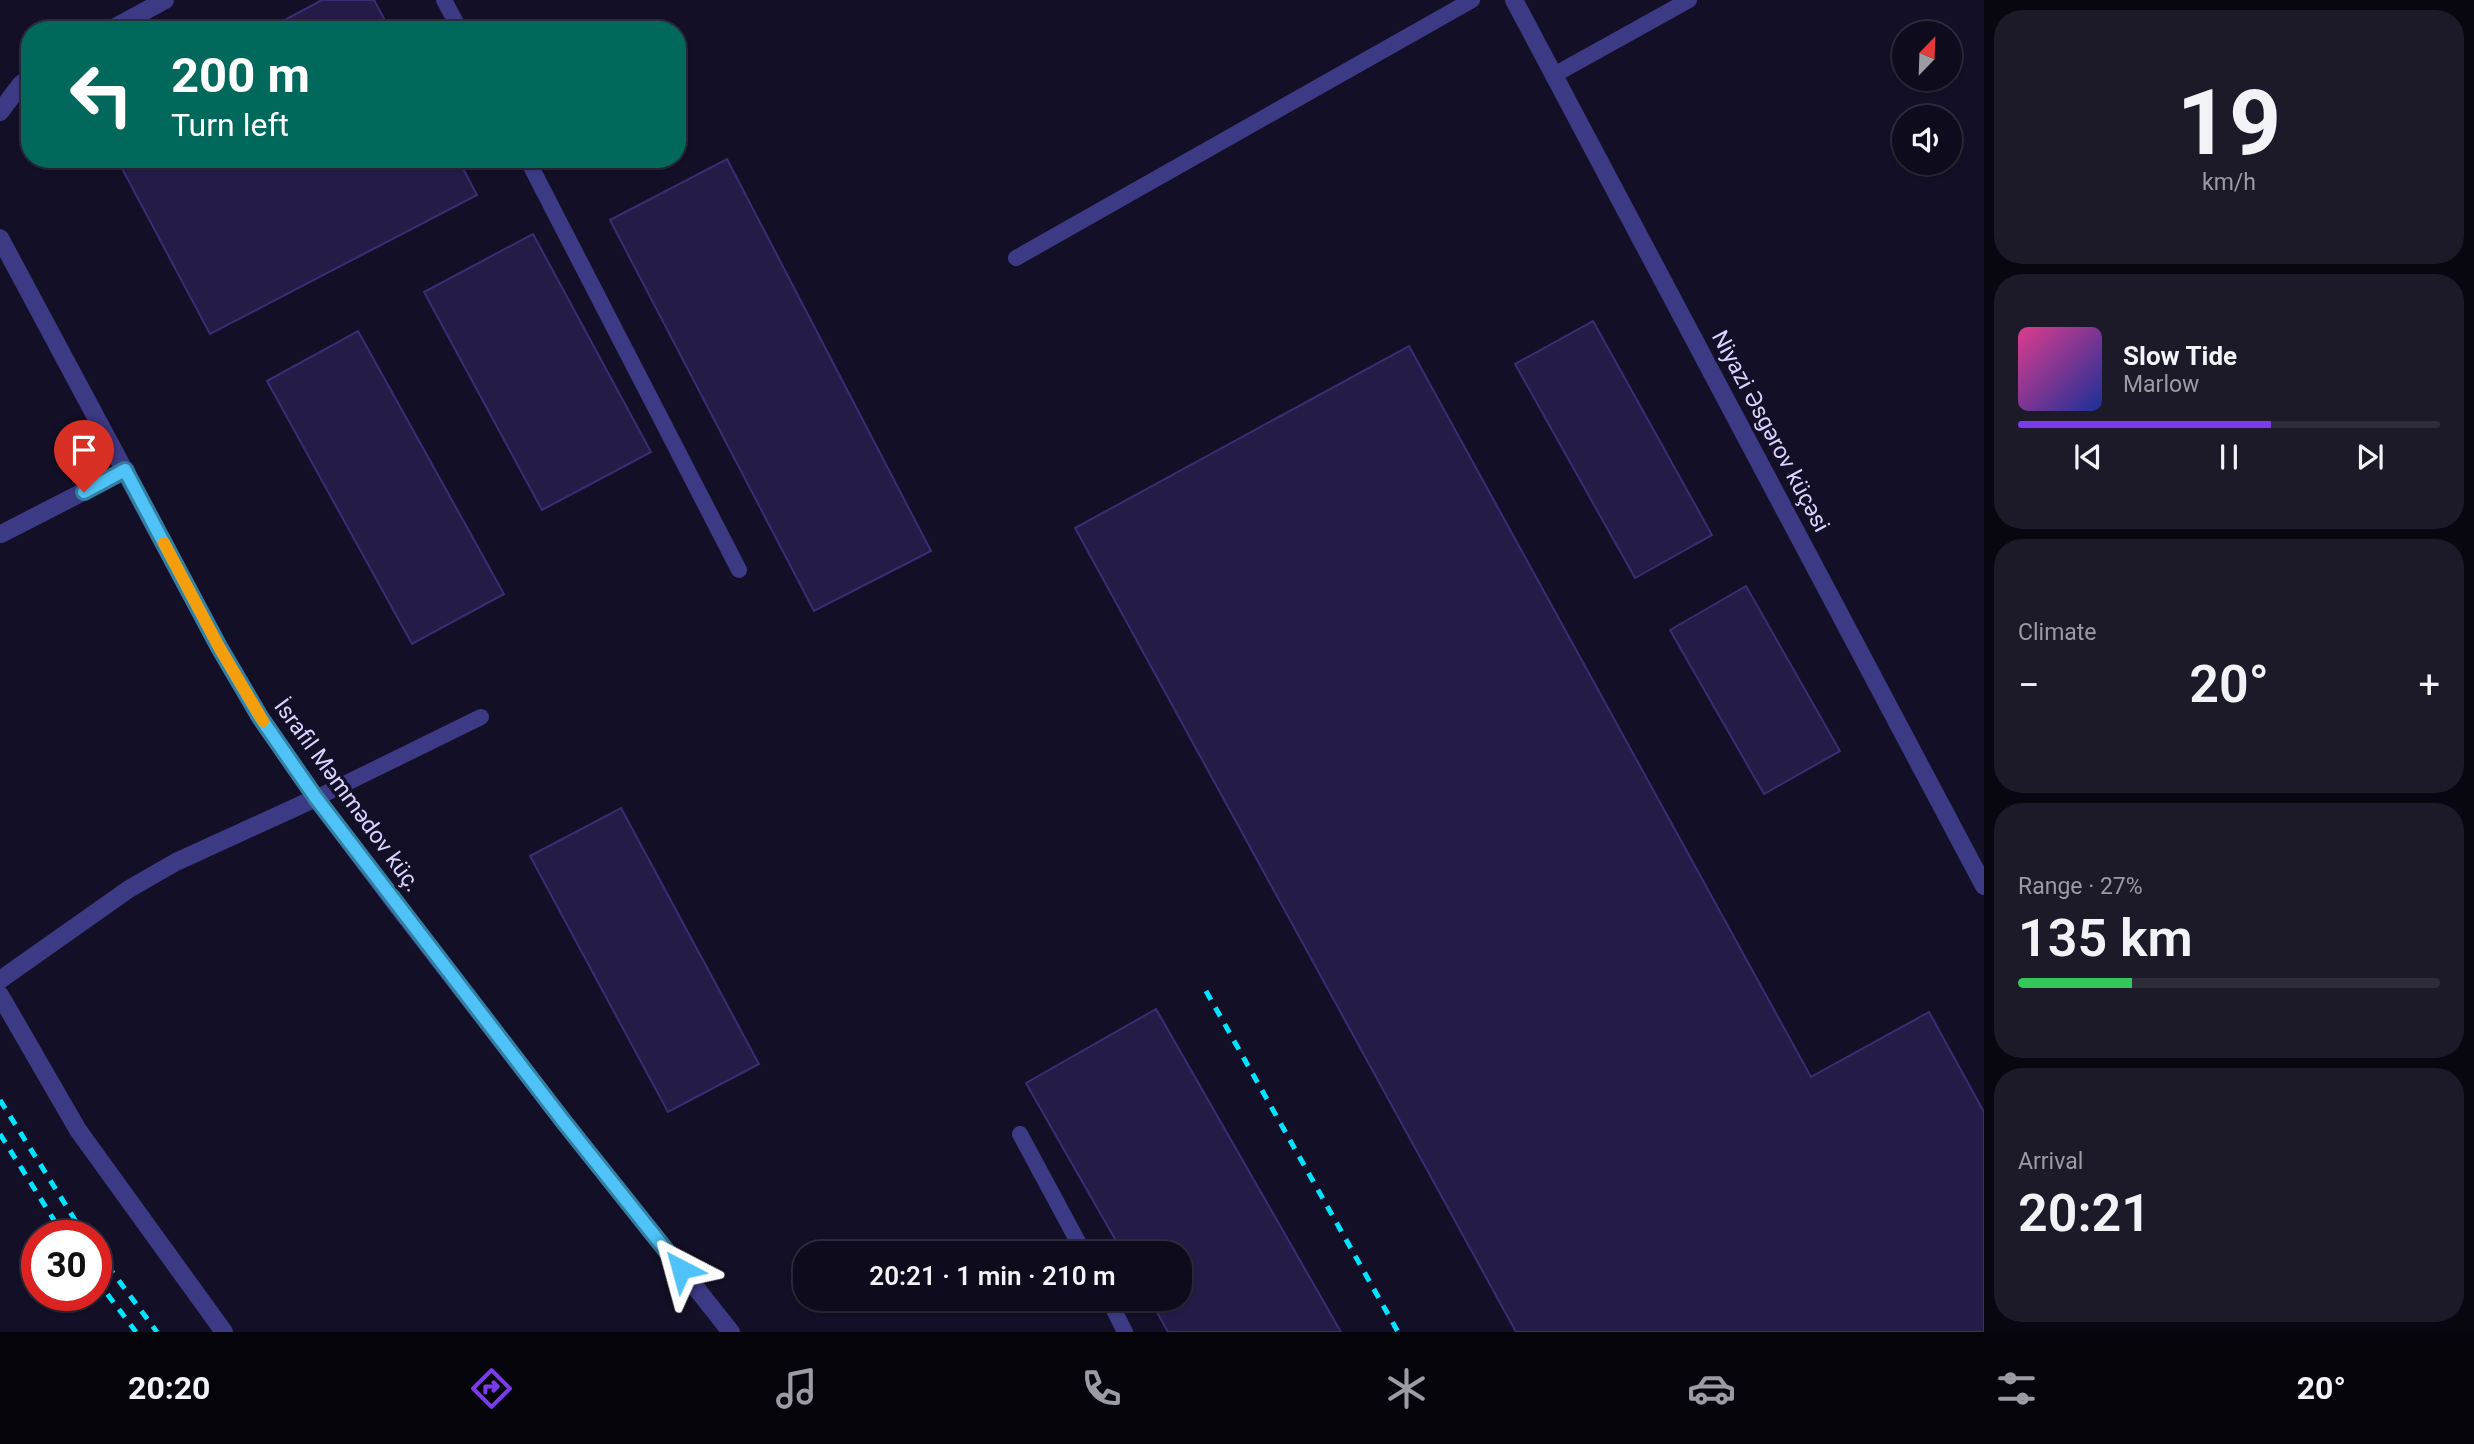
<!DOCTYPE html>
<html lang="en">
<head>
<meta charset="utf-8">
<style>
	body { margin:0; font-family:Roboto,sans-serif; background:#1c1929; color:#f1f3f6; height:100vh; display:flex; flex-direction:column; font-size:26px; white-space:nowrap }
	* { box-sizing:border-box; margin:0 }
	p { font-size:23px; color:#9b9ba3 }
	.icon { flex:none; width:38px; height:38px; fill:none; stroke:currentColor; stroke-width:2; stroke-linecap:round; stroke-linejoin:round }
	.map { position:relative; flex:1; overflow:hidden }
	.details { display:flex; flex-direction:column; gap:10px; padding:10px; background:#08060f; width:490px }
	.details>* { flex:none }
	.banner { position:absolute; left:21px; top:21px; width:665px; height:147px; border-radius:28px; box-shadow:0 2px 5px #0004,0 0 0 2px #2e2b3b; background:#00695c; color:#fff; overflow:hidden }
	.needle { width:46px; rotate:23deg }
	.buttons { position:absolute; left:1892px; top:21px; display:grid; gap:14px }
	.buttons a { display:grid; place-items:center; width:70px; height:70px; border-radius:50%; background:#0e0b1c; box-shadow:0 2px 5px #0004,0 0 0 2px #2e2b3b; font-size:35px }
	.speed { position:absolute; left:21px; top:1220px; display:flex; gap:14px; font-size:35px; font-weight:700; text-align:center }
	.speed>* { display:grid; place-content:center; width:91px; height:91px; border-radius:50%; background:#0e0b1c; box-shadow:0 2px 5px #0004,0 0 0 2px #2e2b3b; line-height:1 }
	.speed .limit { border:10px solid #d22; background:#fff; color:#111 }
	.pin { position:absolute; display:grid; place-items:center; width:60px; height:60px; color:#fff; margin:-72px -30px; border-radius:50% 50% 50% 0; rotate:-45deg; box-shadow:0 0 7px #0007 }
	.pin .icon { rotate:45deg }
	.me { position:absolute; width:77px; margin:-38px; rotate:321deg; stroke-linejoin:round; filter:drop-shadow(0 0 5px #0008) }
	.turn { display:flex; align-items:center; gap:24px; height:147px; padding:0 35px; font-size:32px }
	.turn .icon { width:91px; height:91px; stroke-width:2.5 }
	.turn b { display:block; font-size:49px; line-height:60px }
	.big { font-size:52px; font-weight:600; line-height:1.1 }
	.details .card { flex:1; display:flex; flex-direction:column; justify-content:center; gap:10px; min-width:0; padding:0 24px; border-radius:28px; background:#1c1929 }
	.details .dial { align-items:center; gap:0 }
	.dial b { font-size:91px; line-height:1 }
	.song { display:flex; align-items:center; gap:21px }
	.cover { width:84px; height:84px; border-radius:10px; background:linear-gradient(135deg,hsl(330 70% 55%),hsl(230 70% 35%)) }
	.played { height:7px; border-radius:4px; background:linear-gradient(90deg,#7c3aed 60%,#2e2b3b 60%) }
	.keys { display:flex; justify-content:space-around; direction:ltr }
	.heat { display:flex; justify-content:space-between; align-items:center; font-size:38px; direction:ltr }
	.charge { height:10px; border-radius:5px; background:linear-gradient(90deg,#34c759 27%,#2e2b3b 0) }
	.trip { position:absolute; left:793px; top:1241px; width:399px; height:70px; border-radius:28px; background:#0e0b1c; box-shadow:0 2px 5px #0004,0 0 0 2px #2e2b3b; font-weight:600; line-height:70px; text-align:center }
	.tabs { display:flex; height:112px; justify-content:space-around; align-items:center; background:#06040b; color:#9b9ba3 }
	.tabs .icon { width:49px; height:49px }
	.tabs .current { color:#7c3aed }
	.tabs b { font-size:32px; color:#f1f3f6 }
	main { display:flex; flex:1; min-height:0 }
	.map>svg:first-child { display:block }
	.building { fill:#241b47; stroke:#3b2d73; stroke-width:2 }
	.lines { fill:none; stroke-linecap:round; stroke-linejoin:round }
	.lane { stroke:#3d3a85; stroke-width:16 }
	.street { stroke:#3d3a85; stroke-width:18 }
	.rail { stroke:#00e5ff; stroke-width:5; stroke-dasharray:10 9; stroke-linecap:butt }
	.route-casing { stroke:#337fa1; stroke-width:18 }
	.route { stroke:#4fc3f7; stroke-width:12 }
	.slow { stroke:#f59e0b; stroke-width:12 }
	.labels { text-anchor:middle; stroke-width:7; stroke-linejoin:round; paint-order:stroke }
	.street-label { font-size:23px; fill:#d9d4ff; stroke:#130f26 }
</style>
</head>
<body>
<main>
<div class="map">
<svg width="1984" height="1332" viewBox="0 0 1984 1332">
	<rect width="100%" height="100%" fill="#130f26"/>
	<g class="building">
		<polygon points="322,0 374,0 390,30 266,30"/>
		<polygon points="117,159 458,159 477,195 210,334"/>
		<polygon points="727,159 931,551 814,611 610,220"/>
		<polygon points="533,234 651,452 542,510 424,292"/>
		<polygon points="1593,321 1712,535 1635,578 1515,364"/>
		<polygon points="358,331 504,594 412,644 267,381"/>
		<polygon points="1409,346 1811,1077 1929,1012 1984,1112 1984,1332 1516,1332 1075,528"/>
		<polygon points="1746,586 1840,751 1764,794 1670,630"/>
		<polygon points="621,808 759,1064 668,1112 530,856"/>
		<polygon points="1156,1009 1341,1332 1168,1332 1149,1298 1180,1298 1180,1253 1123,1253 1026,1083"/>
	</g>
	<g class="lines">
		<g class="lane">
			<polyline points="444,0 460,30"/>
			<polyline points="1554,75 1689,0"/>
			<polyline points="527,159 739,570"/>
			<polyline points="1016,258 1472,0"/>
			<polyline points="316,798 481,717"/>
			<polyline points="1020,1134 1084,1253"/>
			<polyline points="1108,1298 1125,1332"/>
		</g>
		<g class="street">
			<polyline points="1514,0 1984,886"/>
			<polyline points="110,30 165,0"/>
			<polyline points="0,112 21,84 30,77"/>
			<polyline points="0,238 219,647 260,717 316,798 396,904 564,1122 731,1332"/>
			<polyline points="1,534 126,470"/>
			<polyline points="0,980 129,889 176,862 316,798"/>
			<polyline points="0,995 78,1130 224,1332"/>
		</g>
		<g class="rail">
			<polyline points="1206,991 1398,1332"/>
			<polyline points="0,1100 85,1236"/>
			<polyline points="0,1134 64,1236"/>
			<polyline points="96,1250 157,1332"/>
			<polyline points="96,1279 136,1332"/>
		</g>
	</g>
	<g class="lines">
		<defs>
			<polyline id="route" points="84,492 125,470 219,647 260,717 316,798 564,1122 681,1269"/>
		</defs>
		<use href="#route" class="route-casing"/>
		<use href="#route" class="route"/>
		<polyline class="slow" points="164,543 219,647 263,721"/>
	</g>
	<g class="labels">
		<g class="street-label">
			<text transform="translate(1771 431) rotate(62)" y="8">Niyazi Əsgərov küçəsi</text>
			<text transform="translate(348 795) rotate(54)" y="8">İsrafil Məmmədov küç.</text>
		</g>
	</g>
</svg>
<div class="buttons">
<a><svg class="needle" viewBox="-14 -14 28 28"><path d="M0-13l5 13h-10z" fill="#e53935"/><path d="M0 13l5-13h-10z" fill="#9b9ba3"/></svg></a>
<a><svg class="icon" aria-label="sound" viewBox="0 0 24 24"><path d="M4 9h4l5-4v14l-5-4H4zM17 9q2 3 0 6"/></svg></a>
</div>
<div class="speed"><div class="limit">30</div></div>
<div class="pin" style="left:84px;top:492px;background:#d93025"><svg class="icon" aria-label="arrive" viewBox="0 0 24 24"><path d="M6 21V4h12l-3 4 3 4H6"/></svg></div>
<svg class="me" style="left:681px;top:1269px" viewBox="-20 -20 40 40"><path d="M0-17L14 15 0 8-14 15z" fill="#4fc3f7" stroke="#fff" stroke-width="4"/></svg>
<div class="trip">20:21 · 1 min · 210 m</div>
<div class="banner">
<div class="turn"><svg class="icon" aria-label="left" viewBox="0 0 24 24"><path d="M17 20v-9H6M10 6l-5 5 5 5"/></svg><div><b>200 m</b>Turn left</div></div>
</div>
</div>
<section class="details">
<div class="card dial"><b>19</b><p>km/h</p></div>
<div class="card">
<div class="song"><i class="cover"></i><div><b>Slow Tide</b><p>Marlow</p></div></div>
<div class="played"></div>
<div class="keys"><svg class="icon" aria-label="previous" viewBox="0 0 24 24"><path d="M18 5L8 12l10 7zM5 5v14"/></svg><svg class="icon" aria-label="pause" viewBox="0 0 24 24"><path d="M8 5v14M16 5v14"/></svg><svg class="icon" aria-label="next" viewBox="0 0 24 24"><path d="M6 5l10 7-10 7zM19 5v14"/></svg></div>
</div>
<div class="card"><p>Climate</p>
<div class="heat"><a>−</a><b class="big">20°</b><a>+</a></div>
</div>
<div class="card"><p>Range · 27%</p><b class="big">135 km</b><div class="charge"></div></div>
<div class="card"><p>Arrival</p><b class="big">20:21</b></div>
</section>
</main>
<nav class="tabs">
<b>20:20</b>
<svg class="icon current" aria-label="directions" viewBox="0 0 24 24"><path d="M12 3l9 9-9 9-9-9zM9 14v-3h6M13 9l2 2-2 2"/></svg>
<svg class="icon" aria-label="music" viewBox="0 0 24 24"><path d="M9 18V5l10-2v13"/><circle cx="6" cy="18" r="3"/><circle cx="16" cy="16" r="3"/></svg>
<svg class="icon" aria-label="phone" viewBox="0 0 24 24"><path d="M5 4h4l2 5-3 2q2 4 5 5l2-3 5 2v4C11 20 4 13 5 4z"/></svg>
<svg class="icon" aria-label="climate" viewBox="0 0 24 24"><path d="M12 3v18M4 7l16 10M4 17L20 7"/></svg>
<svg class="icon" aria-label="car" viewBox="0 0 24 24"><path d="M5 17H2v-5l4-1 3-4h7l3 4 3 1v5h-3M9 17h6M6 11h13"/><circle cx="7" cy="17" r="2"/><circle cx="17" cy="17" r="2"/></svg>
<svg class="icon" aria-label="filters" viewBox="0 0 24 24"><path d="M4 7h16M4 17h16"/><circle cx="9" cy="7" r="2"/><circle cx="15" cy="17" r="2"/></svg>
<b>20°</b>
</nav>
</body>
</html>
